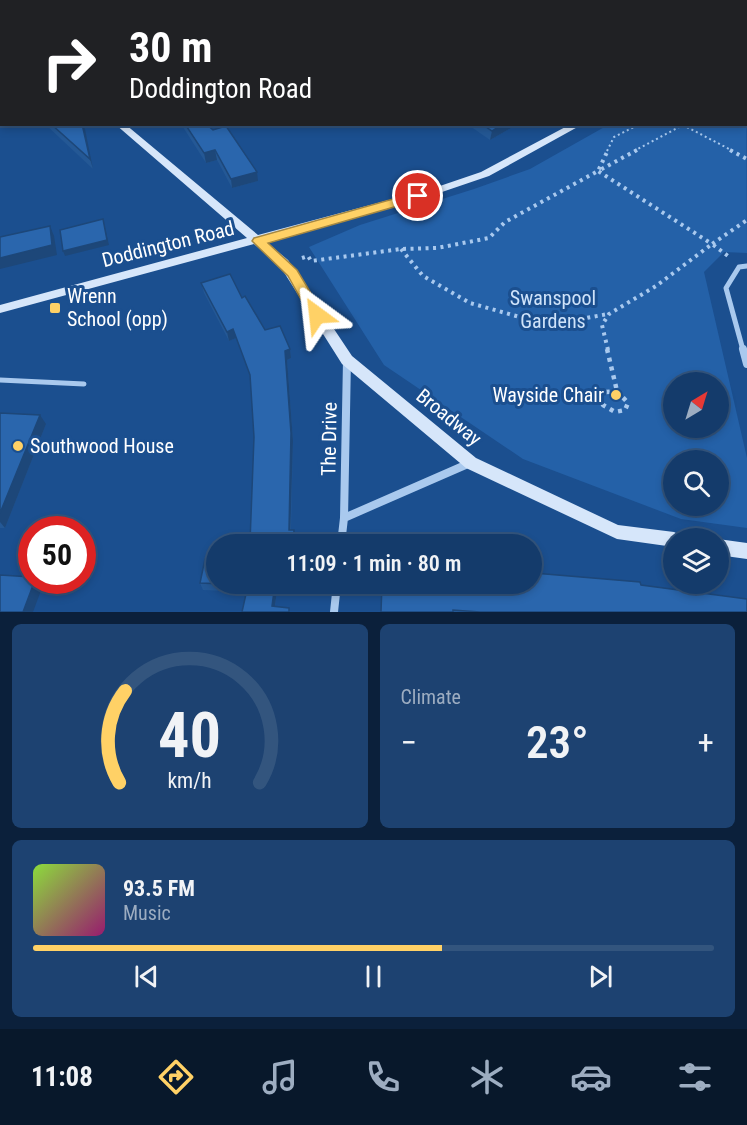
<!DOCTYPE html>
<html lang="en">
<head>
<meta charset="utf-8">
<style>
	body { margin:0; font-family:"Roboto Condensed",sans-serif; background:#1d4271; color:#f1f3f6; height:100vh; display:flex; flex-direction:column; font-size:22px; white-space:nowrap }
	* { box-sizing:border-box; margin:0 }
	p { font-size:20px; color:#9dadc1 }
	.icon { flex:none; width:33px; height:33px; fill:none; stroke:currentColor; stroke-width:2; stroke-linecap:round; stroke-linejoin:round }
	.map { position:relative; height:612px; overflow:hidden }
	.details { display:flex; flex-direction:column; gap:12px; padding:12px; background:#0b203b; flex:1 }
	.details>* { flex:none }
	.top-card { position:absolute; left:0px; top:0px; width:747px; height:126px; box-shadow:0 3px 9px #0003,0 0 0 2px #33557e; background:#202124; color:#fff; overflow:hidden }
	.needle { width:39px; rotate:38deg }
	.fabs { position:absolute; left:663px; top:372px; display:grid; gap:12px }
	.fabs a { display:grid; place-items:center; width:66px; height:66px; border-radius:50%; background:#143b6b; box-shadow:0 3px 9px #0003,0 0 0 2px #33557e; font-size:30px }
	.speed { position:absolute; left:18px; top:516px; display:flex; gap:12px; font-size:30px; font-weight:700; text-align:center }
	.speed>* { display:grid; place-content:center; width:78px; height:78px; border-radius:50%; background:#143b6b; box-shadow:0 3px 9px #0003,0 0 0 2px #33557e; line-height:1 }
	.speed .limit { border:9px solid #d22; background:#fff; color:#111 }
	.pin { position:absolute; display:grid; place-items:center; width:51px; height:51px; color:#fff; margin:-26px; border:3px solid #fff; border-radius:50%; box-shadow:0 2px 6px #0007 }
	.me { position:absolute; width:66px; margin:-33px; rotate:330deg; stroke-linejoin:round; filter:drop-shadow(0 0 4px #0008) }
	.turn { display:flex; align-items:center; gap:21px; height:126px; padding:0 30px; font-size:27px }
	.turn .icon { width:78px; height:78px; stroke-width:2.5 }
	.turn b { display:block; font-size:42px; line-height:51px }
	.big { font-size:45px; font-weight:600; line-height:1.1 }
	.details .card { flex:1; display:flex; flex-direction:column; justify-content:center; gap:9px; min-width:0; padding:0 21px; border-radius:9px; background:#1d4271 }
	.details .dial { align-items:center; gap:0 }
	.dial svg { height:156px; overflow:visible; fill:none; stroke:#33557e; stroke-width:7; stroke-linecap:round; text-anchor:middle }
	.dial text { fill:#f1f3f6; stroke:none }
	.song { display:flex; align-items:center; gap:18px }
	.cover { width:72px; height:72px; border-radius:9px; background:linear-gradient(135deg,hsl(90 70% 55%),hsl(320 70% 35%)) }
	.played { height:6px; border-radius:3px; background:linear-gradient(90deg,#ffd166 60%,#33557e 60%) }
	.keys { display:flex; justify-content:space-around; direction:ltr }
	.heat { display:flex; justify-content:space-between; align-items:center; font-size:33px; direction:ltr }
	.details .tiles { flex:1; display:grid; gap:12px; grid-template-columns:1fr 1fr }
	.card:last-child { grid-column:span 2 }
	.trip { position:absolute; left:206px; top:534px; width:336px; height:60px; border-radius:30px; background:#143b6b; box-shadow:0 3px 9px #0003,0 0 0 2px #33557e; font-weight:600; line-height:60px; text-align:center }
	.tabs { display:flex; height:96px; justify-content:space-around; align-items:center; background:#08182b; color:#9dadc1 }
	.tabs .icon { width:42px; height:42px }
	.tabs .selected { color:#ffd166 }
	.tabs b { font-size:27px; color:#f1f3f6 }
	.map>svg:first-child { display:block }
	.green { fill:#2461a8; fill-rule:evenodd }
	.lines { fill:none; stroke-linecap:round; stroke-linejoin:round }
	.path-far2 { stroke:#a9c9ee; stroke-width:2; stroke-dasharray:2 3; stroke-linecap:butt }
	.path-far1 { stroke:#a9c9ee; stroke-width:4; stroke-dasharray:3 4.5; stroke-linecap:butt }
	.path { stroke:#a9c9ee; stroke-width:4.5; stroke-dasharray:4 5; stroke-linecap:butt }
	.lane { stroke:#a9c9ee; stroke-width:5 }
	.street-far1 { stroke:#a9c9ee; stroke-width:5 }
	.street { stroke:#a9c9ee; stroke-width:8 }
	.secondary { fill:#d6e6fa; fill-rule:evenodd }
	.wall { fill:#245895 }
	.shaded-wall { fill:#1d4779 }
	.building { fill:#2a66ad; stroke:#1d4779; stroke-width:1.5 }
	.route { fill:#ffd166; stroke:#a68842; stroke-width:1.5 }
	.poi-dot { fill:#ffd166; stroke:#1b4f8f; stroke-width:2 }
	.labels { text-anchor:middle; stroke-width:6; stroke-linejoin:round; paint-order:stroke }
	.street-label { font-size:20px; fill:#fff; stroke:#1b4f8f }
	.poi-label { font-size:20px; fill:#fff; stroke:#1b4f8f; text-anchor:start }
	.park-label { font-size:20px; fill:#cfe3fa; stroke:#1b4f8f }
</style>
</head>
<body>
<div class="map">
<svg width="747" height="612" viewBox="0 0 747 612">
	<rect width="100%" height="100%" fill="#1b4f8f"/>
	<path class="green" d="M746,48L747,253L724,252L704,272L747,458V528L681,519L523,459L384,365L309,247L360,225L474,189L530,169L608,125L746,124ZM674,382H718V428H674ZM674,460H718V506H674Z"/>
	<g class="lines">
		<g class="path-far2">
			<polyline points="746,65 747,68"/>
			<polyline points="607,151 614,137 640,124"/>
			<polyline points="634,151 683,125 733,151"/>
		</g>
		<g class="path-far1">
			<polyline points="637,150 598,171 712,244 747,220"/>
			<polyline points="730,150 747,159"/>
			<polyline points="401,249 423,276 470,303 548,325 608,314"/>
			<polyline points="302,258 308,256 311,261 401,249 437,248 489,238 505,222 598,171 608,150"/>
			<polyline points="608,350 602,325 609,314 656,286 712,244 728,256"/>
		</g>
		<g class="path">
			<polyline points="607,349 617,391"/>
			<polygon points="617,391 628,403 625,410 615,412 603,405 601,397 606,392"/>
		</g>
		<polyline class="lane" points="0,380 84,384"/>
		<polyline class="street-far1" points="743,350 726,288 739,267 747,266"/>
		<g class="street">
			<polyline points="743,349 747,364"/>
			<polyline points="344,518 347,360"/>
			<polyline points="341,544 344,518 470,463"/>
			<polyline points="334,612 337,584"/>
		</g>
		<g class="secondary">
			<rect x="0" y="20" width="2" height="5"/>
			<polygon points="115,124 125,124 258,235 434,188 481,172 571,124 583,124 489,176 442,192 265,241 288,260 352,356 476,458 618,525 674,532 680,535 681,538 674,538 674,547 617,539 466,468 342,364 280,266 254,244 0,313 0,305 247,238"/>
			<polygon points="718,539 747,543 747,559 718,555"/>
		</g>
	</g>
	<g class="wall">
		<polygon points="45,124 83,124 93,169"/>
		<polygon points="181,124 206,124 258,181 232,188 217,160 206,163"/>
		<polygon points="467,124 518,124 490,140"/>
		<polygon points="201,283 242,298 265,330 290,349 291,358 287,360 293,441 291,530 296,538 250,542 254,437 251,379 236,338 229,341 204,293"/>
		<polygon points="0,413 46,424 5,528 0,528"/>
		<polygon points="534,573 641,585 747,612 381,612"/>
		<polygon points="200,583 278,584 275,607 289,608 290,612 242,612 246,592 203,590"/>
	</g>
	<g class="shaded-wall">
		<polygon points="82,124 85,129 93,169 90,159"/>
		<polygon points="502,124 518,124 490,140 492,131"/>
		<polygon points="215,150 217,160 206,163 204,153"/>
		<polygon points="257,172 258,181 232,188 231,179"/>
		<polygon points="103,219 109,245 65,256 63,251"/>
		<polygon points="50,226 54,236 57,255 0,269 0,258"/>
		<polygon points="233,329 236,338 229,341 227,332"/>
		<polygon points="290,349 291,358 287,360 293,441 290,538 289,530 285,351"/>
		<polygon points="40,415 46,424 5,528 0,522 0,513"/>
		<polygon points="294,530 296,538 295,544 293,544"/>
		<polygon points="35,580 39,580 43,585 33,612 23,612"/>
		<polygon points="275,584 278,584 274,612 272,606"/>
	</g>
	<g class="building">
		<polygon points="19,0 58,0 60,2 21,2"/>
		<polygon points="281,0 370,0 373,2 277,2"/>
		<polygon points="0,46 2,48 2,79 0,78"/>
		<polygon points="51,124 82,124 90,159"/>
		<polygon points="185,124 206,124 213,130 226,126 257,172 231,179 215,150 204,153"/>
		<polygon points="482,124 502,124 492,131"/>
		<polygon points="103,219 107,240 63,251 60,230"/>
		<polygon points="50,226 52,245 0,258 0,237"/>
		<polygon points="230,274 242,298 245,296 265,330 280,326 290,349 285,351 291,433 289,530 294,530 293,544 224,544 224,541 250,542 254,437 250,375 233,329 227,332 201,283"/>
		<polygon points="0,413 40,415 0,513"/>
		<polygon points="205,559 216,559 216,584 275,584 272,606 289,608 289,612 242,612 248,585 200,583"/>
		<polygon points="531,569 534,569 534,573 640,582 641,585 747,599 747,612 480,612 453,610 453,612 381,612 382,584 531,584"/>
		<polygon points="0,575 32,577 32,580 35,580 23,612 0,612"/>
	</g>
	<polygon class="route" points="418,192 424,196 422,199 268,243 297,270 324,315 317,320 312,319 288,276 252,241 254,238"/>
	<g class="poi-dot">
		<rect x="49" y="302" width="12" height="12" rx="3"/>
		<circle cx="616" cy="395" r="6"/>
		<circle cx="18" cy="446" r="6"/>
	</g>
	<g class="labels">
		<g class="street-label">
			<text transform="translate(168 244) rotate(-14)" y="7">Doddington Road</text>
			<text transform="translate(449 417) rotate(39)" y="7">Broadway</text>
			<text transform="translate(329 439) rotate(-89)" y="7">The Drive</text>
		</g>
		<g class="poi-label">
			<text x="67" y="303">Wrenn<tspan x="67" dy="23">School (opp)</tspan></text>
			<text x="604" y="402" text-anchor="end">Wayside Chair</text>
			<text x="30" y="453">Southwood House</text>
		</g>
		<g class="park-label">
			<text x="553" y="305">Swanspool<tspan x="553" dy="23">Gardens</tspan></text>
		</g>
	</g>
</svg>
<div class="fabs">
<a><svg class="needle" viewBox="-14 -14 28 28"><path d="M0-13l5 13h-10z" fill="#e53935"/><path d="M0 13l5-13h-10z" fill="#9dadc1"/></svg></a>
<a><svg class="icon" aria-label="search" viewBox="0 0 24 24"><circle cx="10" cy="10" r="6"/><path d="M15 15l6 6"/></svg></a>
<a><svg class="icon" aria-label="layers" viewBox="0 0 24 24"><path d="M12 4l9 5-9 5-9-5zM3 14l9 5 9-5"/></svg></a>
</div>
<div class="speed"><div class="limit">50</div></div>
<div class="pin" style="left:418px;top:196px;background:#d93025"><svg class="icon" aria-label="arrive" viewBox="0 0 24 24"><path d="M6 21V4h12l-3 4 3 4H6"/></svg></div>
<svg class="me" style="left:317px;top:315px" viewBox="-20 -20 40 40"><path d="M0-17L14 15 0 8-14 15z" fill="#ffd166" stroke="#fff" stroke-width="4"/></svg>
<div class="trip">11:09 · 1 min · 80 m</div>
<div class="top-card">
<div class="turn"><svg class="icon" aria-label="right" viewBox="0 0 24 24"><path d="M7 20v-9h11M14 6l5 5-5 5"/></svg><div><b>30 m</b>Doddington Road</div></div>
</div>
</div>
<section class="details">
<div class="tiles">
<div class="card dial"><svg viewBox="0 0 100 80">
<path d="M14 69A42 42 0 1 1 86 69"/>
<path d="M14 69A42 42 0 0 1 17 22" stroke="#ffd166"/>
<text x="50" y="56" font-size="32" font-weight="700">40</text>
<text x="50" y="72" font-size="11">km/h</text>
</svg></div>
<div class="card"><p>Climate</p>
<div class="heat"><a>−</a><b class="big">23°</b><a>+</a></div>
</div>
<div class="card">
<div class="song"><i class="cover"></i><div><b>93.5 FM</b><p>Music</p></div></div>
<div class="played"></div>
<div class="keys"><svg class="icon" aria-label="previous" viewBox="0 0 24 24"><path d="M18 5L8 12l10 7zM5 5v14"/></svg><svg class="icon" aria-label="pause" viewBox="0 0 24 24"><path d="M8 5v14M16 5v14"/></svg><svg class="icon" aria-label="next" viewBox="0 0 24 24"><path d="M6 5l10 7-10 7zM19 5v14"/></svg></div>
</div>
</div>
</section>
<nav class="tabs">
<b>11:08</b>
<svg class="icon selected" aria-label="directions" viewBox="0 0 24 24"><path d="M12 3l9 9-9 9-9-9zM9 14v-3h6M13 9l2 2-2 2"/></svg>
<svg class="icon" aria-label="music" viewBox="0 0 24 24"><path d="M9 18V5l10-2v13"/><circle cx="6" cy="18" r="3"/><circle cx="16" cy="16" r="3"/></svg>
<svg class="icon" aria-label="phone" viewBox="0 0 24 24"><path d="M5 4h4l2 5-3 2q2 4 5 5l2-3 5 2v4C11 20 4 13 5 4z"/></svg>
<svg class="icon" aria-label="climate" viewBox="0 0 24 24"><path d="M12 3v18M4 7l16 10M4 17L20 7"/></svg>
<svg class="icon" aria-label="car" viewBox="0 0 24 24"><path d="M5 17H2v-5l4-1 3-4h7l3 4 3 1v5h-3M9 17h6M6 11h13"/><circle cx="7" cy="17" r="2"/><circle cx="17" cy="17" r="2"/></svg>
<svg class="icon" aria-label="filters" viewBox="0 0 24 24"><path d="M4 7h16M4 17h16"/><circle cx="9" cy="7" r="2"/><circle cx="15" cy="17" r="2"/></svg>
</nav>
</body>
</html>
